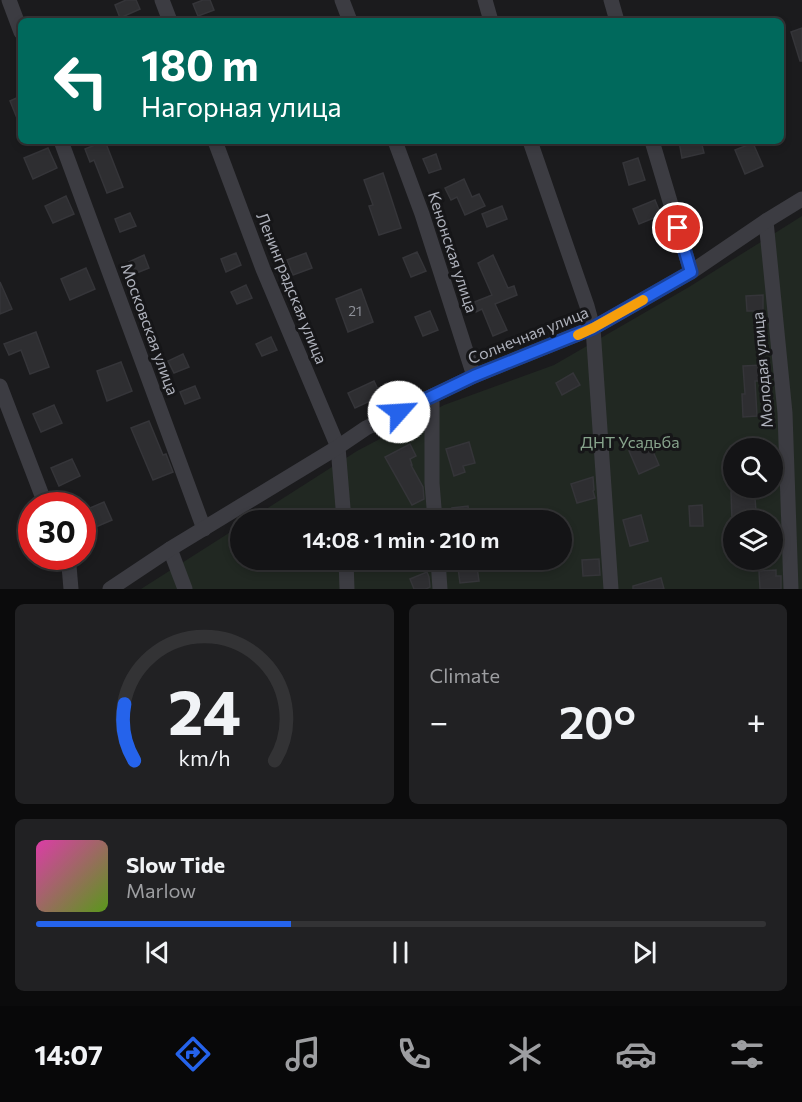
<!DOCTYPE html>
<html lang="en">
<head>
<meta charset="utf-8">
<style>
	body { margin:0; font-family:Commissioner,sans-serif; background:#212123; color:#f1f3f6; height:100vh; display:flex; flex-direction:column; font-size:22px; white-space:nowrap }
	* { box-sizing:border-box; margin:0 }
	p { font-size:20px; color:#9d9ea1 }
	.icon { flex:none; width:33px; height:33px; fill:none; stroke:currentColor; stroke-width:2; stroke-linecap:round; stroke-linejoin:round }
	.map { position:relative; height:589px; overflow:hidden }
	.side { display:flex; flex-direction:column; gap:15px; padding:15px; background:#0b0b0c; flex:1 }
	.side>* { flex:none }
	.top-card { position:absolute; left:18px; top:18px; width:766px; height:126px; border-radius:9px; box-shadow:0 3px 9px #0003,0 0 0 2px #333335; background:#00695c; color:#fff; overflow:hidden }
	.tools { position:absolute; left:723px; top:438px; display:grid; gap:12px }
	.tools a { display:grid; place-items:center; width:60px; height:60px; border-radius:50%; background:#141416; box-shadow:0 3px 9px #0003,0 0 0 2px #333335; font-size:30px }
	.speed { position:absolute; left:18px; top:492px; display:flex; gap:12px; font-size:30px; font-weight:700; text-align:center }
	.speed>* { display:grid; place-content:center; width:78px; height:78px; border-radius:50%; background:#141416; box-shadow:0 3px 9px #0003,0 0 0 2px #333335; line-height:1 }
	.speed .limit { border:9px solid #d22; background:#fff; color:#111 }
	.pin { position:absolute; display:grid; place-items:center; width:51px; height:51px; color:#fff; margin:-26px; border:3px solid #fff; border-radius:50%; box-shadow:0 2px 6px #0007 }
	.me { position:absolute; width:66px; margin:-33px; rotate:64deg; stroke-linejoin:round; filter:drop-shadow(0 0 4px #0008) }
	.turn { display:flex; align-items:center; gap:21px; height:126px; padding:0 24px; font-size:27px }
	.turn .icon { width:78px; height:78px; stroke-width:2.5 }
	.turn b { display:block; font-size:42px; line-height:51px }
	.big { font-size:45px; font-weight:600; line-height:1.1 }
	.side .tile { flex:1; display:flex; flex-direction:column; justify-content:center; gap:9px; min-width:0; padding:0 21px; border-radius:9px; background:#212123 }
	.side .dial { align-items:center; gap:0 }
	.dial svg { height:156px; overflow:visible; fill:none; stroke:#333335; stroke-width:7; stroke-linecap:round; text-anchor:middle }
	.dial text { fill:#f1f3f6; stroke:none }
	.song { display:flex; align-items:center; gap:18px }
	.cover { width:72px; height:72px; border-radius:9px; background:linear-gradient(135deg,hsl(320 70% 55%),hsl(90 70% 35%)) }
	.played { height:6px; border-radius:3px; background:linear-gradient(90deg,#2563eb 35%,#333335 35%) }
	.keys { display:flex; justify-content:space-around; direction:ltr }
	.heat { display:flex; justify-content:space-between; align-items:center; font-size:33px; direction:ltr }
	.side .tiles { flex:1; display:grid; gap:15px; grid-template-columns:1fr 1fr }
	.tile:last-child { grid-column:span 2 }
	.trip { position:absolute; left:230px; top:510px; width:342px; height:60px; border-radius:30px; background:#141416; box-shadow:0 3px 9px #0003,0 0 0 2px #333335; font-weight:600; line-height:60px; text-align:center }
	.tab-bar { display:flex; height:96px; justify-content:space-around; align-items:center; background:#080809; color:#9d9ea1 }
	.tab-bar .icon { width:42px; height:42px }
	.tab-bar .active { color:#2563eb }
	.tab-bar b { font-size:27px; color:#f1f3f6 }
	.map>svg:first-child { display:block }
	.green { fill:#212822; fill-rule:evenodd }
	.building { fill:#2e2e31; stroke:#353539; stroke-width:1.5 }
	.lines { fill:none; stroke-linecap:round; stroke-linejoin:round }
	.street { stroke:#3c3c42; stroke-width:15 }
	.route-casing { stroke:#184099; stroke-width:15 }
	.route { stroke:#2563eb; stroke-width:10 }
	.slow { stroke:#f59e0b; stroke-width:10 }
	.labels { text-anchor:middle; stroke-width:6; stroke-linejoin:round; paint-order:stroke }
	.number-label { font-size:14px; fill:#8d9098 }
	.street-label { font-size:16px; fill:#aeb1bb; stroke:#161618 }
	.park-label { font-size:16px; fill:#87a48c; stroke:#161618 }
</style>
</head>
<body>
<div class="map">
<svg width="802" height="589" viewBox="0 0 802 589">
	<rect width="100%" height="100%" fill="#1b1b1d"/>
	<path class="green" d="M802,216V589H141L240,526V560H561V520H249L357,451L444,405L554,365L689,287ZM734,448H772V488H734ZM734,520H772V560H734Z"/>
	<g class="building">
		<polygon points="126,0 136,0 140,9 120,18 115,5"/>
		<polygon points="203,0 210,0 214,10 198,16 193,4"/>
		<polygon points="802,28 802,61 800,61 791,32"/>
		<polygon points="21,96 21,128 10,101"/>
		<polygon points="105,141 123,187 107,193 94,160 90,162 85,149"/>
		<polygon points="679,141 701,141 704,153 682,158"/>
		<polygon points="753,143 763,166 745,174 735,150"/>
		<polygon points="48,148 57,168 33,179 24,158"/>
		<polygon points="436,154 441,169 429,173 423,159"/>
		<polygon points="638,158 645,180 629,185 623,163"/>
		<polygon points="383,173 401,228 379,235 369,206 373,205 364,180"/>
		<polygon points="464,179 472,197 479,194 485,206 465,215 457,197 451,200 445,188"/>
		<polygon points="66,196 74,214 53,223 45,206"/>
		<polygon points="655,200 661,215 639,224 633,209"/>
		<polygon points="502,206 507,219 487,227 482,214"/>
		<polygon points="130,213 136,226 120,232 115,219"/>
		<polygon points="417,252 426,271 411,277 403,258"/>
		<polygon points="236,253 241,265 226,272 221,259"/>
		<polygon points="306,253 312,268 293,275 287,260"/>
		<polygon points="144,255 149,268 134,274 129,262"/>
		<polygon points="493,255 508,288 514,286 517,295 495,304 507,330 493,336 482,309 476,312 472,303 492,295 478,263"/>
		<polygon points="86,268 95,289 70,300 61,279"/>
		<polygon points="0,282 12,309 0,314"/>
		<polygon points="246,285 252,298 237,304 231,292"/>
		<polygon points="361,289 373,322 348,332 336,299"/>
		<polygon points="763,295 763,311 747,311 746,296"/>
		<polygon points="430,311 438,330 423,336 415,317"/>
		<polygon points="36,332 49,367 30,374 21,350 9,355 4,344"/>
		<polygon points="271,337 277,350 262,356 256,344"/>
		<polygon points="183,354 189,367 174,373 168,361"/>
		<polygon points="121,362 132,391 107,401 97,371"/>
		<polygon points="763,365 764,381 755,381 757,416 743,417 742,394 745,394 743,366"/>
		<polygon points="573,373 580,385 562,395 556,383"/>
		<polygon points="374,381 381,396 355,408 348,393"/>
		<polygon points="195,386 200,398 185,404 180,392"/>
		<polygon points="54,405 62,423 41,432 33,414"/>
		<polygon points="149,421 163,455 166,454 173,472 153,480 131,428"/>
		<polygon points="469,442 475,463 463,466 465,472 454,476 446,449"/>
		<polygon points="649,442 659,465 639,474 629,451"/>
		<polygon points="410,444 416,456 410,459 412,465 411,465 423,487 424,499 412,505 385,457"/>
		<polygon points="72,459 80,476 59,486 51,468"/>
		<polygon points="593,477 594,490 593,491 595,498 577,503 571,484"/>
		<polygon points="749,491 749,498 755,498 756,511 752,511 752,519 732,520 731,492"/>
		<polygon points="104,502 112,520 91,529 83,511"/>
		<polygon points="702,505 703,526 690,526 689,506"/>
		<polygon points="468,506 470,520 454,520 452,508"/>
		<polygon points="641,515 648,541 630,546 623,520"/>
		<polygon points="599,559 600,575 583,576 582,560"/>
		<polygon points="457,560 476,560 479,581 460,583"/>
		<polygon points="776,570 776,576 781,576 781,589 760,589 759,571"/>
		<polygon points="427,572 429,577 430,587 426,589 414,589 410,579"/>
		<polygon points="661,578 664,589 633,589 633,586"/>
	</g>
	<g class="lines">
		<g class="street">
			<polyline points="9,0 21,32"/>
			<polyline points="162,0 170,21"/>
			<polyline points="342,0 350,21"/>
			<polyline points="485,0 491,21"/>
			<polyline points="611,0 617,21"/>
			<polyline points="61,141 204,529"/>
			<polyline points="215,141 263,269 338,447 344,520"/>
			<polyline points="395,141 422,214 474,376"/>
			<polyline points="530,141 587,306 593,328 611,589"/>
			<polyline points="652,141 691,272"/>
			<polyline points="766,221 785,413 791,589"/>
			<polyline points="0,386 46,506"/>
			<polyline points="432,396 432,483 435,520"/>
			<polyline points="170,549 185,589"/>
			<polyline points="66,556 69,566 71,589"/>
			<polyline points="346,560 347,589"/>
			<polyline points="438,560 440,589"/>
			<polyline points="110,589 170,549 338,447 366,428 474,376 593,328 691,272 766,221 802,199"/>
		</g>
	</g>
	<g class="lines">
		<defs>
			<polyline id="route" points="399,412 474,376 593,328 691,272 678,228"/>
		</defs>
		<use href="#route" class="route-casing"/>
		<use href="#route" class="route"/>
		<polyline class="slow" points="578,335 593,328 643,300"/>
	</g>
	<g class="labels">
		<g class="number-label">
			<text x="355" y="316">21</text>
		</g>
		<g class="street-label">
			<text transform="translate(453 252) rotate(72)" y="6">Кенонская улица</text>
			<text transform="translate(292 288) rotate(68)" y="6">Ленинградская улица</text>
			<text transform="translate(150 329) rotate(70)" y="6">Московская улица</text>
			<text transform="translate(528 335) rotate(-22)" y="6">Солнечная улица</text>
			<text transform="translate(762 370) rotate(-95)" y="6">Молодая улица</text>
		</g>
		<g class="park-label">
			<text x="630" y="448">ДНТ Усадьба</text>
		</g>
	</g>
</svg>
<div class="tools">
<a><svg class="icon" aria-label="search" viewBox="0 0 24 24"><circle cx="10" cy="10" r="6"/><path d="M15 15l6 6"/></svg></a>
<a><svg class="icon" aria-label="layers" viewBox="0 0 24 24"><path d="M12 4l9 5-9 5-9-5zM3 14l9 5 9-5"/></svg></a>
</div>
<div class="speed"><div class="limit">30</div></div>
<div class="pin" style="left:678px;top:228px;background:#d93025"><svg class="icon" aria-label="arrive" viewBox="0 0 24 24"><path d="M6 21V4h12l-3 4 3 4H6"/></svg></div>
<svg class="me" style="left:399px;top:412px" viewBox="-20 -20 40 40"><circle r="19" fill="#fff"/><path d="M0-13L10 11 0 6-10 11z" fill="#2563eb"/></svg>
<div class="trip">14:08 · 1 min · 210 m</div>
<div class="top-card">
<div class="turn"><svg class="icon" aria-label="left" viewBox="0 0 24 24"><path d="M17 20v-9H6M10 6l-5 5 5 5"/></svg><div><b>180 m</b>Нагорная улица</div></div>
</div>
</div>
<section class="side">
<div class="tiles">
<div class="tile dial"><svg viewBox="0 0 100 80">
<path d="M14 69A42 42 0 1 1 86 69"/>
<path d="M14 69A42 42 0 0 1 9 40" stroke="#2563eb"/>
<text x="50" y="56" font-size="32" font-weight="700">24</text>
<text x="50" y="72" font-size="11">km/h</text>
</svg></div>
<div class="tile"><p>Climate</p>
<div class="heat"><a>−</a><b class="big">20°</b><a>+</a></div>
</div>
<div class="tile">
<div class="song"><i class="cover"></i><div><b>Slow Tide</b><p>Marlow</p></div></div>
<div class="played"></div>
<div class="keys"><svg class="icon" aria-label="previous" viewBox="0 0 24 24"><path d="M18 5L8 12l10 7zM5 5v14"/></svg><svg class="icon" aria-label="pause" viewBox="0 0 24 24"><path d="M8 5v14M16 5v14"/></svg><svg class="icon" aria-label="next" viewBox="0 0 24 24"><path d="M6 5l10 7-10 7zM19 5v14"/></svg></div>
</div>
</div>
</section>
<nav class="tab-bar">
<b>14:07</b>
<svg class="icon active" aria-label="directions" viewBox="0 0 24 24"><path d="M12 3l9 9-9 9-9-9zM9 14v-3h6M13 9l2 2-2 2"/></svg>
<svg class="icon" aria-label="music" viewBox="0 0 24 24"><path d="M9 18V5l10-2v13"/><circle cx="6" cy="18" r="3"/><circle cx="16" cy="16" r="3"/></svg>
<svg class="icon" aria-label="phone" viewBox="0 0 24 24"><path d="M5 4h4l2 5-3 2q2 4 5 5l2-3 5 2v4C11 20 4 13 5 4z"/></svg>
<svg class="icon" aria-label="climate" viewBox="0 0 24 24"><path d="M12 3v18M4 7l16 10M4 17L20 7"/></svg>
<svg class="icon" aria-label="car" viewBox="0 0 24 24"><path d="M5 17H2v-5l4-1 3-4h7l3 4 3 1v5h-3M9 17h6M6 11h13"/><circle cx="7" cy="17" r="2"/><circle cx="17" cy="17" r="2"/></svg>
<svg class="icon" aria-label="filters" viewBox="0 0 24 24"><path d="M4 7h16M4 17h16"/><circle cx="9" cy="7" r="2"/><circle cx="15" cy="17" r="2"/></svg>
</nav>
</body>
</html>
